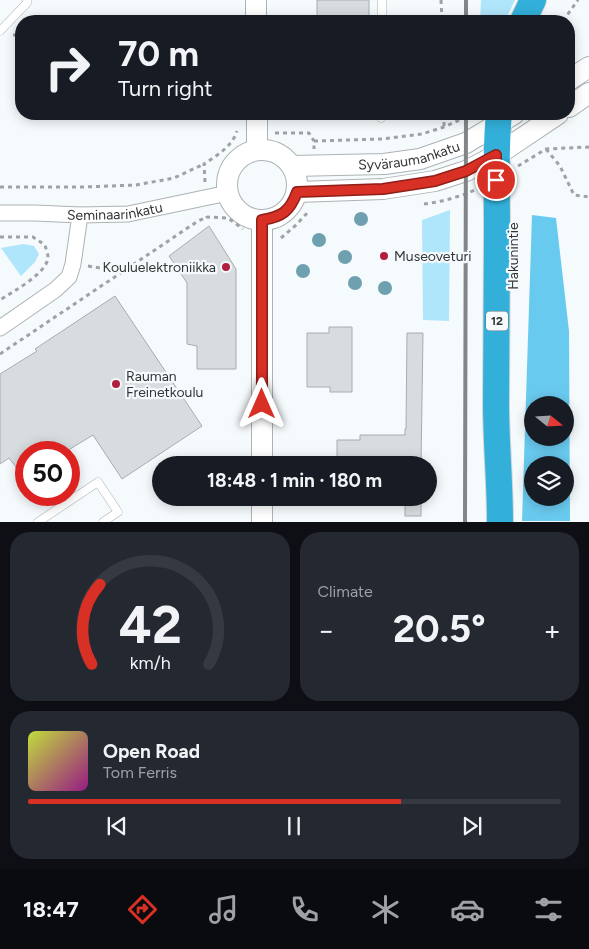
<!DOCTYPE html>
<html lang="en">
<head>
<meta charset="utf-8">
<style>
	body { margin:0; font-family:Figtree,sans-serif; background:#242831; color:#f1f3f6; height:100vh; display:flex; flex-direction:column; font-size:19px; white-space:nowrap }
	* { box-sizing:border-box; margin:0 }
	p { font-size:16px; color:#9ea1a6 }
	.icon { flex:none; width:28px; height:28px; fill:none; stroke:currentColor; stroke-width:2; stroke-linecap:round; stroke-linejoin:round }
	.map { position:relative; height:522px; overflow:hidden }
	.panel { display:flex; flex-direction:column; gap:10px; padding:10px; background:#0d0f14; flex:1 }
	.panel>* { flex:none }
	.banner { position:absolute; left:15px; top:15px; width:560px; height:105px; border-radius:20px; box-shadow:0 2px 12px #0003; background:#171b24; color:#f1f3f6; overflow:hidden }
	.needle { width:32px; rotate:108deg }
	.tools { position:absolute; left:524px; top:396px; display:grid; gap:10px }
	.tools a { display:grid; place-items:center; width:50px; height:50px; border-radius:50%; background:#171b24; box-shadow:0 2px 12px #0003; font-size:25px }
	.speed { position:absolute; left:15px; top:441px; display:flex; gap:10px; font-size:25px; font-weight:700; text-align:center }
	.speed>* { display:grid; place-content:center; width:65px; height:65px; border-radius:50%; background:#171b24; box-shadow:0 2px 12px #0003; line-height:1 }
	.speed .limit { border:8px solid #d22; background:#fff; color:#111 }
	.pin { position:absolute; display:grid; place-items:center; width:42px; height:42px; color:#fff; margin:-21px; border:2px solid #fff; border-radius:50%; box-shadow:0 1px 5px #0007 }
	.me { position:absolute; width:55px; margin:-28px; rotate:0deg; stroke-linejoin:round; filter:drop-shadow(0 0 4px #0008) }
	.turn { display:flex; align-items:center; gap:18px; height:105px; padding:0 20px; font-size:22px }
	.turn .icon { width:65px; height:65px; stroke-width:2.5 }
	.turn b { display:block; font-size:35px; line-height:42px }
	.big { font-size:38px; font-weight:700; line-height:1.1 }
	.panel .tile { flex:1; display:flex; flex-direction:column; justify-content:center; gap:8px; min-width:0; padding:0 18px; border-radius:20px; background:#242831 }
	.panel .dial { align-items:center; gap:0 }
	.dial svg { height:130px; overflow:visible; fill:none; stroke:#363941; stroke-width:7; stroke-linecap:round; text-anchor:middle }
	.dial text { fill:#f1f3f6; stroke:none }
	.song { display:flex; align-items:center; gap:15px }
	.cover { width:60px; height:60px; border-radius:8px; background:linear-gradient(135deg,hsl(70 70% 55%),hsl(310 70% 35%)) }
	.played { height:5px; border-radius:2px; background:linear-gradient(90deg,#d93025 70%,#363941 70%) }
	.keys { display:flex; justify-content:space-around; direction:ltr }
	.heat { display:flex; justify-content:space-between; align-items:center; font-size:28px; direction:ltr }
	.panel .tiles { flex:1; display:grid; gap:10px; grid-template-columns:1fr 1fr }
	.tile:last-child { grid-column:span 2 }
	.trip { position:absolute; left:152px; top:456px; width:285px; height:50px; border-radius:25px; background:#171b24; box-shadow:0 2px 12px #0003; font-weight:700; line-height:50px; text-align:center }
	.menu { display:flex; height:80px; justify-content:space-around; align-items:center; background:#090b0e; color:#9ea1a6 }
	.menu .icon { width:35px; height:35px }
	.menu .selected { color:#d93025 }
	.menu b { font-size:22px; color:#f1f3f6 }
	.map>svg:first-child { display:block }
	.green { fill:#b0e6fc }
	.forest { fill:#69caef; fill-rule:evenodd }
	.building { fill:#d7dddf; stroke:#a8adb0 }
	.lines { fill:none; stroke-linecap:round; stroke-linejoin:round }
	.lane-casing { stroke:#adb3b5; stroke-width:9 }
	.street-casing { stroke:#adb3b5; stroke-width:17 }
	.secondary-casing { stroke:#adb3b5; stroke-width:22 }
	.highway-casing { stroke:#d6d7d7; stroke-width:28 }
	.path { stroke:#9fa3a5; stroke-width:3; stroke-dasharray:4 4; stroke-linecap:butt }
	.lane { stroke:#fff; stroke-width:8 }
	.street { stroke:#fff; stroke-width:15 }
	.secondary { stroke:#fff; stroke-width:20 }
	.highway { stroke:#32b0da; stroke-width:26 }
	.rail { stroke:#838688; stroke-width:4 }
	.tree { fill:#6ea0af }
	.route-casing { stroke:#8d1f18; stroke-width:12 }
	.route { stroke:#d93025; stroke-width:9 }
	.poi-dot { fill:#b11e3e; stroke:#f5fafd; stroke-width:2 }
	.labels { text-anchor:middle; stroke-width:4.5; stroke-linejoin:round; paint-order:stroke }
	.shield { fill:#f5fafd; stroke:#6d7072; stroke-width:1 }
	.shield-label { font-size:12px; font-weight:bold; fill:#333536 }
	.street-label { font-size:14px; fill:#333536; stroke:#f5fafd }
	.poi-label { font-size:14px; fill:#333536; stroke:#f5fafd; text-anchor:start }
</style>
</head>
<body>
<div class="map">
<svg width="589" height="522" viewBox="0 0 589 522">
	<rect width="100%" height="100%" fill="#f5fafd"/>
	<g class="green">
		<polygon points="481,0 515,0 505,21 480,21"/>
		<polygon points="450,210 449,321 423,320 422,220"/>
		<polygon points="23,244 34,246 39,254 35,262 21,276 1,248"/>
	</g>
	<path class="forest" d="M532,215L556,218L569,331L570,521H522ZM532,405H565V438H532ZM532,465H565V498H532Z"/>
	<g class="building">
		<rect x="317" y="0" width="52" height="21"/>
		<polygon points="209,226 236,269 236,369 197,369 197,346 187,344 187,283 169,256"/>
		<polygon points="115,296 202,426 122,479 93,435 65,452 26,452 26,460 16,467 9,458 0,464 0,374 37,351 35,349"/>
		<polygon points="329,327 352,327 352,392 330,392 330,387 307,387 307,333 329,333"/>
		<polygon points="407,333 423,333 421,465 337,465 337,440 360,440 360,435 405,435 405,429 406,429"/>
		<rect x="405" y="498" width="16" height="18"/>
	</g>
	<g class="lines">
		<defs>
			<g id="lane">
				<polyline points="382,21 382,0"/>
				<polyline points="0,31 27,3 27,0"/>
				<polyline points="381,118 381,114"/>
				<polyline points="38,522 98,482 118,512 103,522"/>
			</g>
			<g id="street">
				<path id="s1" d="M0,213H35L80,215L128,214L228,193"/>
				<polyline points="0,328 55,290 69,277 73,264 80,215"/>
			</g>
			<g id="secondary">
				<polyline points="256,0 256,21"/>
				<polyline points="569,80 589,67"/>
				<polyline points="569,107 589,93"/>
				<circle cx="262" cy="185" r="35"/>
				<polyline points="257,150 257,114"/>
				<path id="s2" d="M292,166L384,164L420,159L466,143L514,114"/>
				<polyline points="297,192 383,189 435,181 466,171 497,155 558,114"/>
				<polyline points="262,465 262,220"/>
				<polyline points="262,522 262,498"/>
			</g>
			<g id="highway">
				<polyline points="523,21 533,0"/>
				<path d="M499,114C495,152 497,190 497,228C497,286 496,345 496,403C496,443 500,482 500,522"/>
			</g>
		</defs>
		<use href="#lane" class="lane-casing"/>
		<use href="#street" class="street-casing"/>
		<use href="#secondary" class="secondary-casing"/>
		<use href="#highway" class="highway-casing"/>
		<g class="path">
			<polyline points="441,0 442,21"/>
			<polyline points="563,21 578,0"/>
			<polyline points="13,35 21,35"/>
			<polyline points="444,114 444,127"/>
			<polyline points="275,133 309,133 314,141 314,149"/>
			<polyline points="314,141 381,139 422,134 444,127 473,114"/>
			<polyline points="546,149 560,166 574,195 589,197"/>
			<polyline points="518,166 546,149 589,147"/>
			<path d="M205,182L204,164C217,155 232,147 237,131"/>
			<polyline points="0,187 84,187 136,185 174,178 204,164"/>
			<path d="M424,204C441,202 459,197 475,190"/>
			<polyline points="207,216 207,217 228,218 243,229"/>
			<path d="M0,237H33L45,245C46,249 48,254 48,257C48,273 12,292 0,300"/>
			<polyline points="281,238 296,225 309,211"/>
			<polyline points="88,266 124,272"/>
			<polyline points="0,354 198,221 207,217"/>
		</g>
		<use href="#lane" class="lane"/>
		<use href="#street" class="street"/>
		<use href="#secondary" class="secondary"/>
		<use href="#highway" class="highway"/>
		<g class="rail">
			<polyline points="466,21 466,0"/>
			<polyline points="465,522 466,114"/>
		</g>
	</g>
	<g class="tree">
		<circle cx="361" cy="219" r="7"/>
		<circle cx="319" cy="240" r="7"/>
		<circle cx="345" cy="257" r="7"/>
		<circle cx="303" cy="271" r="7"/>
		<circle cx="355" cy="283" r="7"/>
		<circle cx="385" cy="288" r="7"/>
	</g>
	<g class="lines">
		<defs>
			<path id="route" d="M262,404V220C282,217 290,211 297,192L383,189L435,181L466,171L496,155V180"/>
		</defs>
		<use href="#route" class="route-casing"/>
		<use href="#route" class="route"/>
	</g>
	<g class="poi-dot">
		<circle cx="384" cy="256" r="5"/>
		<circle cx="226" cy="267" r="5"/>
		<circle cx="116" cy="384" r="5"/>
	</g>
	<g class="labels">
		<rect class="shield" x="486" y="311.5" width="22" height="19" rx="4"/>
		<g class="shield-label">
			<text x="497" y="325">12</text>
		</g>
		<g class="street-label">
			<text dy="5" stroke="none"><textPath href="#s2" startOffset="118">Syväraumankatu</textPath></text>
			<text dy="5" stroke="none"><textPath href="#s1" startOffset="115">Seminaarinkatu</textPath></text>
			<text transform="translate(513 256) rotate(-90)" y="5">Hakunintie</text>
		</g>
		<g class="poi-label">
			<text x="394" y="261">Museoveturi</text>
			<text x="216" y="272" text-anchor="end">Kouluelektroniikka</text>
			<text x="126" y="381">Rauman<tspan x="126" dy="16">Freinetkoulu</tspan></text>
		</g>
	</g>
</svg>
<div class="tools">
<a><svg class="needle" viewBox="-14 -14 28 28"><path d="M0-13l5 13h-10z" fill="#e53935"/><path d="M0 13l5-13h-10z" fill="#9ea1a6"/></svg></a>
<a><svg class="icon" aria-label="layers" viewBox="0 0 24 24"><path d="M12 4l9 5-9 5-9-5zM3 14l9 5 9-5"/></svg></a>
</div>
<div class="speed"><div class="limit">50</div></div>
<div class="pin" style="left:496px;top:180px;background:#d93025"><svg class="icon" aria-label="arrive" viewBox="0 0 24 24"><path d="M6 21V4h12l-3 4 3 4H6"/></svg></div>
<svg class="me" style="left:262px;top:404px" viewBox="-20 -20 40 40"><path d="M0-17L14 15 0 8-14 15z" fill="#d93025" stroke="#fff" stroke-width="4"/></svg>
<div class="trip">18:48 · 1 min · 180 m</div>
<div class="banner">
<div class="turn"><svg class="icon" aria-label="right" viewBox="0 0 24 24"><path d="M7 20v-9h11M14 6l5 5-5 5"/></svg><div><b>70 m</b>Turn right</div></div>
</div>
</div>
<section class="panel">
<div class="tiles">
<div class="tile dial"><svg viewBox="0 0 100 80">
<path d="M14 69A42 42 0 1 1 86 69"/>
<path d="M14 69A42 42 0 0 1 19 20" stroke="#d93025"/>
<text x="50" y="56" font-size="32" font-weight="700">42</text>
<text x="50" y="72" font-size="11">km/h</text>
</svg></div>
<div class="tile"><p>Climate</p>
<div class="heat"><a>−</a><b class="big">20.5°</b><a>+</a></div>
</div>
<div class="tile">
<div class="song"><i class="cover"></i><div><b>Open Road</b><p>Tom Ferris</p></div></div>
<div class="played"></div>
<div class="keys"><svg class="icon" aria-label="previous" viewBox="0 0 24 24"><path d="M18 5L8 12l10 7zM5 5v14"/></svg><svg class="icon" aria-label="pause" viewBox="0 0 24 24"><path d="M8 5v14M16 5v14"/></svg><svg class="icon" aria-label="next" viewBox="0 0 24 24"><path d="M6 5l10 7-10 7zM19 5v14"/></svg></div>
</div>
</div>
</section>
<nav class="menu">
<b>18:47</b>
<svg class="icon selected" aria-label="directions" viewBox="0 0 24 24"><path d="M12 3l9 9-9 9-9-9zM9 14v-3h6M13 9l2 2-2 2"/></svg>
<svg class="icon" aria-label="music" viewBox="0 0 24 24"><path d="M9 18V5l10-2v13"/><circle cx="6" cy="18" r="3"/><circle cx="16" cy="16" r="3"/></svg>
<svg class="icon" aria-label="phone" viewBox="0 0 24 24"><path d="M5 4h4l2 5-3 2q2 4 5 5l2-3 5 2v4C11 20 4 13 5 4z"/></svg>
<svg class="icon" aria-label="climate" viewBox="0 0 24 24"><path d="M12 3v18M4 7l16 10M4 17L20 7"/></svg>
<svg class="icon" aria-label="car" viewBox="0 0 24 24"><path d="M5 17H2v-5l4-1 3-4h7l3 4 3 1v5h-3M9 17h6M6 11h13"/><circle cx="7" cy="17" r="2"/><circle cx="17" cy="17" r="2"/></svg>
<svg class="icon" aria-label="filters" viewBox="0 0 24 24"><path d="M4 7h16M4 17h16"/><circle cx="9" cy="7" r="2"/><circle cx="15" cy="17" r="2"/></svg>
</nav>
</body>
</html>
